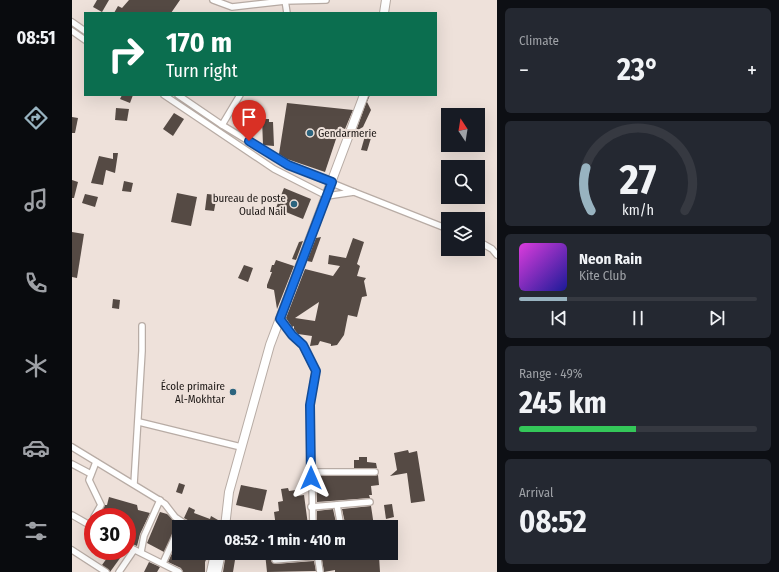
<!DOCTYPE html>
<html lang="en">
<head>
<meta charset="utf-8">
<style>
	body { margin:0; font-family:"Fira Sans Condensed",sans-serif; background:#242831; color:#f1f3f6; height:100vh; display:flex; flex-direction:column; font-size:15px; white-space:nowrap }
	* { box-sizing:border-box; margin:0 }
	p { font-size:13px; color:#9ea1a6 }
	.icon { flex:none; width:22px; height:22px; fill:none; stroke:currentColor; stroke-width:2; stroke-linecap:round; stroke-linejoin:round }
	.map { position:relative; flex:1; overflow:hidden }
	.details { display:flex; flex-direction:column; gap:8px; padding:8px; background:#0d0f14; width:282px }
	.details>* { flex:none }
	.hud { position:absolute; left:12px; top:12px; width:353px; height:84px; border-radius:0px; box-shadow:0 4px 16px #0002; background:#0b6e4f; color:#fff; overflow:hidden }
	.needle { width:26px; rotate:348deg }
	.tools { position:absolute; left:369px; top:108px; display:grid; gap:8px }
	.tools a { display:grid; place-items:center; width:44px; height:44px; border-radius:0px; background:#171b24; box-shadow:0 4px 16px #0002; font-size:20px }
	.speed { position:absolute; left:12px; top:508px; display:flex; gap:8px; font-size:20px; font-weight:700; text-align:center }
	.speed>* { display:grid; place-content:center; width:52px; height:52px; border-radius:50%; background:#171b24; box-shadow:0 4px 16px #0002; line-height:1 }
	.speed .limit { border:6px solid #d22; background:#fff; color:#111 }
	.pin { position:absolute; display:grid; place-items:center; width:34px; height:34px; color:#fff; margin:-41px -17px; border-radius:50% 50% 50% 0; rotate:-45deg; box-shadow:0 0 4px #0007 }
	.pin .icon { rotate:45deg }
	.me { position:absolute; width:44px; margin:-22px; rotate:0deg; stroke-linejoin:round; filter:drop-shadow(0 0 3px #0008) }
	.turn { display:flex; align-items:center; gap:14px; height:84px; padding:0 16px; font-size:18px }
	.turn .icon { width:52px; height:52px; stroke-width:2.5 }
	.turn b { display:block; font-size:28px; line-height:34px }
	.big { font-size:30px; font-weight:700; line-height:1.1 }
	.details .card { flex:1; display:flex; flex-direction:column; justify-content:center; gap:6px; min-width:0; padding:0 14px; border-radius:6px; background:#242831 }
	.details .dial { align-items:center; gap:0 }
	.dial svg { height:104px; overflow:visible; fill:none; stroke:#363941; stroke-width:7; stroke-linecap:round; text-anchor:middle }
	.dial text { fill:#f1f3f6; stroke:none }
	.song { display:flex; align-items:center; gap:12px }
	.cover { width:48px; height:48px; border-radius:6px; background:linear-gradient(135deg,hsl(300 70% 55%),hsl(240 70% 35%)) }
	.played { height:4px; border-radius:2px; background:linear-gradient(90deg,#98b3c0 20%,#363941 20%) }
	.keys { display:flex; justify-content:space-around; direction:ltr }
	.heat { display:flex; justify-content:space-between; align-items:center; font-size:22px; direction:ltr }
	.charge { height:6px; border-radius:3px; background:linear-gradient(90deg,#34c759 49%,#363941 0) }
	.trip { position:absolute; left:100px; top:520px; width:226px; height:40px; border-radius:0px; background:#171b24; box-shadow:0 4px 16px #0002; font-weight:700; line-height:40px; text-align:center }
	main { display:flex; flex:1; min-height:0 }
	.menu { display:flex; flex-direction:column; width:72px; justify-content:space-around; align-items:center; background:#090b0e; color:#9ea1a6 }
	.menu .icon { width:28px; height:28px }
	.menu .on { color:#98b3c0 }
	.menu b { font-size:18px; color:#f1f3f6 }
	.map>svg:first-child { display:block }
	.building { fill:#554a44; fill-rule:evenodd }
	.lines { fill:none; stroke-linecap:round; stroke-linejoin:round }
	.street-casing { stroke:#b8aca5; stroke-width:8 }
	.secondary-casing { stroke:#b8aca5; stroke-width:10 }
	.street { stroke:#fff; stroke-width:5.5 }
	.secondary { stroke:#fff; stroke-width:8 }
	.route-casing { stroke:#114b97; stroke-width:10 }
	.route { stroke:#1a73e8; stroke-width:7 }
	.poi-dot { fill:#2c647e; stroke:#eee1da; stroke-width:1.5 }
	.labels { text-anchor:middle; stroke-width:4; stroke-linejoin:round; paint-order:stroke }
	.poi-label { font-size:11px; fill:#1a1513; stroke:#eee1da; text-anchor:end }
</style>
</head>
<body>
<main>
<nav class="menu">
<b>08:51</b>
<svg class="icon on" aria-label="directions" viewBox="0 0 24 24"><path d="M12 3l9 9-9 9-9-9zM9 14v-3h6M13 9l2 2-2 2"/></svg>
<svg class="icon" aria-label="music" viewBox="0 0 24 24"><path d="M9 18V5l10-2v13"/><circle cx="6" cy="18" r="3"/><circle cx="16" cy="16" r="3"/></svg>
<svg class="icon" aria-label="phone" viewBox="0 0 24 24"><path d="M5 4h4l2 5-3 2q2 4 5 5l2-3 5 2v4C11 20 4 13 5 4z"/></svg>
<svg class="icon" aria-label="climate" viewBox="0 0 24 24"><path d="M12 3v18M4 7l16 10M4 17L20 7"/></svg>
<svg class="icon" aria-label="car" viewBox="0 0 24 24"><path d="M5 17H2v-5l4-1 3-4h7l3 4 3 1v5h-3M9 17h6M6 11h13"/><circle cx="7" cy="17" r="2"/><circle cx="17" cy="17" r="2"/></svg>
<svg class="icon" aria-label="filters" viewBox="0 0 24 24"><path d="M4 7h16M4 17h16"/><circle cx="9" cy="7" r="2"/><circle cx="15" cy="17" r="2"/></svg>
</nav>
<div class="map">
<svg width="425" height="572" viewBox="0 0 425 572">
	<rect width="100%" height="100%" fill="#eee1da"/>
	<g class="building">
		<polygon points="25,0 37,0 30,12 21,7"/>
		<polygon points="57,0 108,0 99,13 42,13 46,6 50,8"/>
		<polygon points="50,95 61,95 58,103 48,99"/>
		<polygon points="297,95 298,95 295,102 299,110 291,127 284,131"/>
		<polygon points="215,103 281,110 273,129 268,127 253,172 215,159 207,154"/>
		<polygon points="44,108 57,109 55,121 43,120"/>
		<polygon points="168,109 179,109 179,133 168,131"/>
		<polygon points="102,113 112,119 101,136 91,129"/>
		<polygon points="0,117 6,118 3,133 0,133"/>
		<polygon points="190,119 197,119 197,122 201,122 202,146 191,145"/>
		<polygon points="293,136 299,138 295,151 289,150"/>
		<polygon points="41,153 46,153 43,173 34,170 31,185 19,183 27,156 41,159"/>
		<polygon points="0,180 6,182 2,198 0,198"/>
		<polygon points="52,181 61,183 59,192 50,191"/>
		<polygon points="212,188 239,199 231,219 204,208"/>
		<polygon points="105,193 125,197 119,226 99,222"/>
		<polygon points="13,194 26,197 23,207 10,203"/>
		<polygon points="135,194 145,195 142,211 133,210"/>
		<polygon points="0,232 12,234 5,278 0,277"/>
		<polygon points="249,237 240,262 235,261 244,238"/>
		<path d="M281,238L292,242L285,264L288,266L285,276L294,278L292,281L295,296L290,297L285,317L276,315L272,335L265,345L259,346V344L248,341L246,345L238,346L240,336L226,334L222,329V326L220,327L214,318L233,269L261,276L268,266L256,264L257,255L274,258ZM247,302L243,321L223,318Z"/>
		<polygon points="231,241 224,260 220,259 227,242"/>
		<polygon points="204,260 222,266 205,309 202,290 195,288 195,285 200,272 198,272 200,265 202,265"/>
		<polygon points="172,265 181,268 176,282 166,278"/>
		<polygon points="41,299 48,300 47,309 40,308"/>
		<polygon points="336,450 337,453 345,451 353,501 339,503 335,473 318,476 325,470 322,453"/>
		<polygon points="287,457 295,457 295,462 304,463 305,468 282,468 282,460 287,460"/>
		<polygon points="306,475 307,485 299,486 300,495 297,495 298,498 245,502 244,476"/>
		<polygon points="107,483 113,485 110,494 104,492"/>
		<polygon points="169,485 195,490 190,511 164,505"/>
		<polygon points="216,488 217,491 224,490 225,496 232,495 236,525 204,527 202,512 207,511 206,502 211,501 209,489"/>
		<polygon points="37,497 65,505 66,510 78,513 68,534 65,546 56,542 55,517 39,517 28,514 33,505 35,505"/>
		<polygon points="320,504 322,517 314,519 312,505"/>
		<polygon points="299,506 302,526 289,527 288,520 273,523 270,509"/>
		<polygon points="117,507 123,510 122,513 138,519 139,516 146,520 143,527 128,527 112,518"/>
		<polygon points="261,509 265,527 245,527 245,511"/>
		<polygon points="88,512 95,514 106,524 92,552 75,543"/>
		<polygon points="107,538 107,553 137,553 133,562 133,572 111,572 109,568 96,562"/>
		<polygon points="40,551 47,551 51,554 38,572 30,565"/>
		<polygon points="154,553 168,553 167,560 163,560 161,572 151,572"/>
		<polygon points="193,553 233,553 202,556 199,561 203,564 242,561 244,571 195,572"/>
		<polygon points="284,553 300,553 300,556 307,556 308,572 263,572 263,570 252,572 250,560 281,557"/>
		<polygon points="77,562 88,567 85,572 72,572"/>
	</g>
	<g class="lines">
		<defs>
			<g id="street">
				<polyline points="141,0 160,7 213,1 254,0"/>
				<polyline points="213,0 215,13"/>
				<polyline points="0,22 13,31"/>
				<polyline points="0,31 13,40"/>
				<polyline points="92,95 202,169 255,196 282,192 216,165 150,125 106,95"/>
				<polyline points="150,125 168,95"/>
				<polyline points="282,192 376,229"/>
				<polyline points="406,241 420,249 425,255"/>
				<polyline points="209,319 221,335 231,345 244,371 238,405 241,527"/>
				<polyline points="67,422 169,447"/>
				<polyline points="0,447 87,500 93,504 103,517 118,527"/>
				<polyline points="0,464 19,474"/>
				<polyline points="239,472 303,472"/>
				<polyline points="62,484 70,351 70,326"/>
				<polyline points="265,505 269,527"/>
				<polyline points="239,507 298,502"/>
				<polyline points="0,515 21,527"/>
				<polyline points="22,517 29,505 17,480 24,462"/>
				<polyline points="55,546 107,572"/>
				<polyline points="0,550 34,572"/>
				<polyline points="69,552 72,536 88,500"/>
				<polyline points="245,553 248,572"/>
				<polyline points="203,560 280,553"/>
				<polyline points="91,563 107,528"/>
				<polyline points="47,572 62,550"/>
			</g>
			<g id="secondary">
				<polyline points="312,13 314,0"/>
				<polyline points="153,527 157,492 198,345 292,95"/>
				<polyline points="139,572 143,553"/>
				<polyline points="145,572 149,553"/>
			</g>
		</defs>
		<use href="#street" class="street-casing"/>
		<use href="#secondary" class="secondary-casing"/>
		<use href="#street" class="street"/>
		<use href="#secondary" class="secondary"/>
	</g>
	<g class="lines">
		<defs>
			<polyline id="route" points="177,141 216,165 260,182 208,319 220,335 231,345 244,371 238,405 239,478"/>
		</defs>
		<use href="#route" class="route-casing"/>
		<use href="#route" class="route"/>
	</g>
	<g class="poi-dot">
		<circle cx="238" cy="133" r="4"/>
		<circle cx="222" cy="204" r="4"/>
		<circle cx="161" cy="392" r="4"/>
	</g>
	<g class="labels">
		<g class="poi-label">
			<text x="246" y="137" text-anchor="start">Gendarmerie</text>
			<text x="214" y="202">bureau de poste<tspan x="214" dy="13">Oulad Nail</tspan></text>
			<text x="153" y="390">École primaire<tspan x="153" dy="13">Al-Mokhtar</tspan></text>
		</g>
	</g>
</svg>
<div class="tools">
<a><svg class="needle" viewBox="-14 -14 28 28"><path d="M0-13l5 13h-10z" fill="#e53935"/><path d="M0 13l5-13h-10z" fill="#9ea1a6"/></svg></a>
<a><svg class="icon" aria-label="search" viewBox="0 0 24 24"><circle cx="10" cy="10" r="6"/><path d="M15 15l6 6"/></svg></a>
<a><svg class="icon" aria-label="layers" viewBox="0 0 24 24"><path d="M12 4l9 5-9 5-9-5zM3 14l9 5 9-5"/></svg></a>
</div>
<div class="speed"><div class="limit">30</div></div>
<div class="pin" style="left:177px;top:141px;background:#d93025"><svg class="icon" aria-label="arrive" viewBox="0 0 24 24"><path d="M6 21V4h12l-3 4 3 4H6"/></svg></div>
<svg class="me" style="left:239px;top:478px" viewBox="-20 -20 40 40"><path d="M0-17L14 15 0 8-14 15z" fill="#1a73e8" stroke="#fff" stroke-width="4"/></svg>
<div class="trip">08:52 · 1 min · 410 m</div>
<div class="hud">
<div class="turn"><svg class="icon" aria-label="right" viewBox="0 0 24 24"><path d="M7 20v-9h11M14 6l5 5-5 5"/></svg><div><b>170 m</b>Turn right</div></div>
</div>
</div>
<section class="details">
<div class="card"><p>Climate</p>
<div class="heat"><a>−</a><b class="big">23°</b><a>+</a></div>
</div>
<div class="card dial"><svg viewBox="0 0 100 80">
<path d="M14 69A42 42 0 1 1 86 69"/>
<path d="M14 69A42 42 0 0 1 10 36" stroke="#98b3c0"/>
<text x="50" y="56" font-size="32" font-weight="700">27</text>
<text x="50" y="72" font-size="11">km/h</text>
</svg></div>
<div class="card">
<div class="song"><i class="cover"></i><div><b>Neon Rain</b><p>Kite Club</p></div></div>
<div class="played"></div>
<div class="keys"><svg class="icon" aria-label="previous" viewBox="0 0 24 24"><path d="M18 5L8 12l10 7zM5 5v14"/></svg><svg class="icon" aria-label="pause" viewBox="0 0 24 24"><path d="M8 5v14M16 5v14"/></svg><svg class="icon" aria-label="next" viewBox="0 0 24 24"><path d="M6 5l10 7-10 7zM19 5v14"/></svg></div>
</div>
<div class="card"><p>Range · 49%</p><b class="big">245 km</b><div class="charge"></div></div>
<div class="card"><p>Arrival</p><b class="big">08:52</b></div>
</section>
</main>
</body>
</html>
